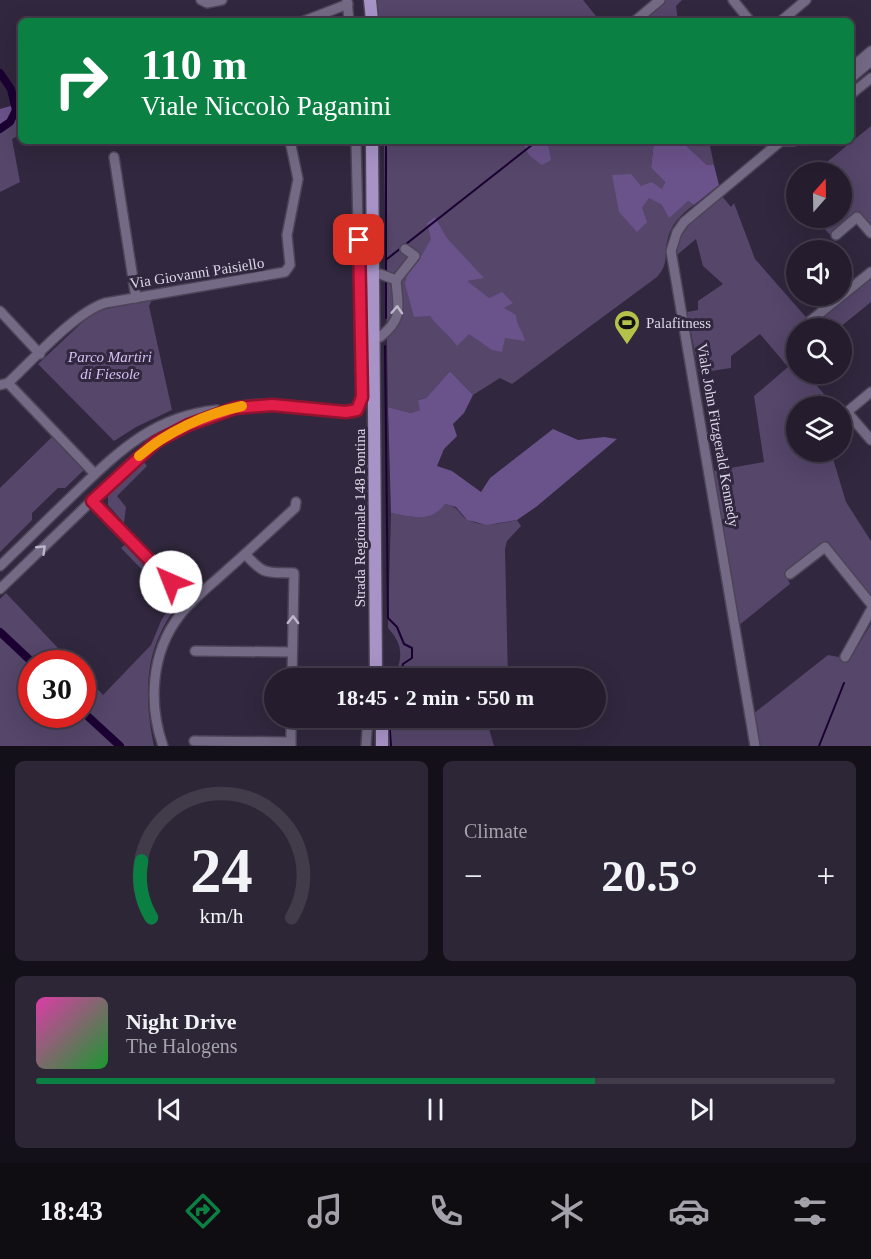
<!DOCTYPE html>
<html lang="en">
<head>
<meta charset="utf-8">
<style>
	body { margin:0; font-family:"Times New Roman",serif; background:#2d2636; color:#f1f3f6; height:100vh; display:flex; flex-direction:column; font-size:22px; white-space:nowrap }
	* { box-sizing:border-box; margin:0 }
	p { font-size:20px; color:#a3a2aa }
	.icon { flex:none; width:33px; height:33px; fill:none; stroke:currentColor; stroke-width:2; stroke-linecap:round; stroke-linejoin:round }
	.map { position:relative; height:746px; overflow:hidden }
	.sheet { display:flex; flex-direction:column; gap:15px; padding:15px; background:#141019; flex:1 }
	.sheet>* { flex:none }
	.guide { position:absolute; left:18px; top:18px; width:836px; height:126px; border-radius:9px; box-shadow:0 6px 24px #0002,0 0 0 2px #423b4a; background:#0b8043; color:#fff; overflow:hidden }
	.needle { width:39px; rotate:20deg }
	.buttons { position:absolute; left:786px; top:162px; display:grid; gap:12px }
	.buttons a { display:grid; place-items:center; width:66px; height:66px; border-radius:50%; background:#251d2e; box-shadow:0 6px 24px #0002,0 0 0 2px #423b4a; font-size:30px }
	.speed { position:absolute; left:18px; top:650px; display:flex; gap:12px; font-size:30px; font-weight:700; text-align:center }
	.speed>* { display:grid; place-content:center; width:78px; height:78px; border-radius:50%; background:#251d2e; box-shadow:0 6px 24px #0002,0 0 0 2px #423b4a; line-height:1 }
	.speed .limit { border:9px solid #d22; background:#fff; color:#111 }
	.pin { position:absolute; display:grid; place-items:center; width:51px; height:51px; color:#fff; margin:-26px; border-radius:12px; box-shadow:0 3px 9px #0006 }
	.me { position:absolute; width:66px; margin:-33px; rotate:316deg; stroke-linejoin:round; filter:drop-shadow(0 0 4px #0008) }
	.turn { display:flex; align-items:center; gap:21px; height:126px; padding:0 24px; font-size:27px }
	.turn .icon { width:78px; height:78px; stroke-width:2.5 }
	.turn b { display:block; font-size:42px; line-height:51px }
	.big { font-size:45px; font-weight:700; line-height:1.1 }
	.sheet .tile { flex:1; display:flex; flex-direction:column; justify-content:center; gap:9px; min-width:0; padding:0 21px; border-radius:9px; background:#2d2636 }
	.sheet .dial { align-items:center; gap:0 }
	.dial svg { height:156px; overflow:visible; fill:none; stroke:#423b4a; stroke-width:7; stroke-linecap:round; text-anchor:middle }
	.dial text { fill:#f1f3f6; stroke:none }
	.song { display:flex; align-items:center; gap:18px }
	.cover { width:72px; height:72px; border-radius:9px; background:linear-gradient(135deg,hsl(320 70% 55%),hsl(130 70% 35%)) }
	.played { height:6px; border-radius:3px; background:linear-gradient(90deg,#0b8043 70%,#423b4a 70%) }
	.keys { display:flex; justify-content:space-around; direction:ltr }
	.heat { display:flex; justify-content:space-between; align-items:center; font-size:33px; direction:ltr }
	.sheet .tiles { flex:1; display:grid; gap:15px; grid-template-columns:1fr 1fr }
	.tile:last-child { grid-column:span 2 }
	.trip { position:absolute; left:264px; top:668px; width:342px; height:60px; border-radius:30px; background:#251d2e; box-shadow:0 6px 24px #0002,0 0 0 2px #423b4a; font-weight:700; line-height:60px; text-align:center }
	.tab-bar { display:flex; height:96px; justify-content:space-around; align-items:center; background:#0f0c12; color:#a3a2aa }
	.tab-bar .icon { width:42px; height:42px }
	.tab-bar .selected { color:#0b8043 }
	.tab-bar b { font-size:27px; color:#f1f3f6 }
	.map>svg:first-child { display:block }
	.green { fill:#55466a }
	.forest { fill:#6a528a }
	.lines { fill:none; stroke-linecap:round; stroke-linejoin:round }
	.stream { stroke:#1b0132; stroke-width:2 }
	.canal { stroke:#1b0132; stroke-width:8 }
	.minor-casing { stroke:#4c4457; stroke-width:12 }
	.major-casing { stroke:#4c4457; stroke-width:15 }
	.minor { stroke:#746a85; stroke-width:9 }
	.major { stroke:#a893c7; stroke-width:12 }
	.oneway { stroke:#beb7ca }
	.route-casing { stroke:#92132f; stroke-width:15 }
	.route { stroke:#e11d48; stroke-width:10 }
	.slow { stroke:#f59e0b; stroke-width:10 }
	.labels { text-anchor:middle; stroke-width:6; stroke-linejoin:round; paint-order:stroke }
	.street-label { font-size:15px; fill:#ddd8e7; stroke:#31273e }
	.poi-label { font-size:15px; fill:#ddd8e7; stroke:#31273e; text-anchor:start }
	.park-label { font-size:15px; font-style:italic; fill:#d5c1f4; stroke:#31273e }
</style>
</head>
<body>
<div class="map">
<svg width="871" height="746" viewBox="0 0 871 746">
	<rect width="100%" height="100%" fill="#31273e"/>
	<g class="green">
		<polygon points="375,0 583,0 600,21 377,21"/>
		<polygon points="666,0 682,0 676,6 678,21 652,21 647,16"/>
		<polygon points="21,105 21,134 12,139 20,182 0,192 0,134 16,121"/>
		<polygon points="871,126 871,229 858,214 831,236 815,218 842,218 842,172 816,171"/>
		<path d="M384,141H654L651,168L665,182L662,190L652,182L642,208L649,197L662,205L688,201L694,205C681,214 670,225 667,242C664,258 669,263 657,277L512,384L500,378L473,395L450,371L426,398L418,400L421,410L411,413L388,407Z"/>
		<polygon points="681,141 709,141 714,165 707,165"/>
		<path d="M721,195L731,207L734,203L755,259L812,324L871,275V302L839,328H796V374H807L834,406H796V452H831L846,502L871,541V596L827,541L786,575L790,584L738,626L713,471L764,462L754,396L788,367L760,334L731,356V368L699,373L687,312L698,310V301L723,284L703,266L696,239L677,255C678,226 700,213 721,195Z"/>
		<polygon points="152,300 149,306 172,410 136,427 114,441 38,364 90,315 100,310"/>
		<polygon points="53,436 85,469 65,488 58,488 32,513 32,520 0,552 0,488"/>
		<polygon points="143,461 147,466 117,496 126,507 124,523 108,505 108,496"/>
		<path d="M445,504C462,508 457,514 468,520C483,528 502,523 517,520L521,526L507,541L505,549L508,678H395C402,656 404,646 388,628L391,513L414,517Z"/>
		<path d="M125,545L179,602C174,610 168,618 164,626C143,664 146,705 154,746H0V599L6,593L72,663H32V714H82L83,674L103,695L151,645L161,621L173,602L121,548Z"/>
		<polygon points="871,624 871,746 759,746 753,714 828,655 850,659"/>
		<polygon points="387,717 510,717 510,720 488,725 494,746 388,746"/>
	</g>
	<g class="forest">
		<polygon points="21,103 16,121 0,134 0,109"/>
		<polygon points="522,141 554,141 548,145 551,160 542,165 529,155"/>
		<polygon points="654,141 681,141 707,165 714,165 719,185 694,205 688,201 669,218 662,205 649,198 642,208 647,222 637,232 619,212 612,175 631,174 641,186 652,182 662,189 665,182 651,168"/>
		<path d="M435,217L446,237L484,278L467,281L489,298L502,292L513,303L504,308L516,315C516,325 523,331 525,341L505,338L502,352L492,350L469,334L457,346C449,334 438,328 430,316L414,317L405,284L409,267L422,255L431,239L427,223Z"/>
		<path d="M450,371L473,395L464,413L453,424L457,436L444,449L437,466L452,471L481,492L490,478L553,429L578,440L604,437L617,439L536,507L517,520L487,525L467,520L456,507L445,504C431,523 412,517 391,513L388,407L411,413L420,410L418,400L426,398Z"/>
	</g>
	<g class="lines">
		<g class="stream">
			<polyline points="387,259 537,141"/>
			<polyline points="386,274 386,141"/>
			<polyline points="386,318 386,279"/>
			<polyline points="385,346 388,618 397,627 404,644 412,648 412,658 403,664 399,678"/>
			<polyline points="389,717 391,746"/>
			<polyline points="819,746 844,683"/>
		</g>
		<g class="canal">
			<polyline points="0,73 11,89 16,110 10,122 0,129"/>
			<polyline points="0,632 33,663"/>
			<polyline points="82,711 120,746"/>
		</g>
		<defs>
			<g id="minor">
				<polyline points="201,0 207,3 222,0"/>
				<polyline points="347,0 349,21"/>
				<polyline points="733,0 750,21"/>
				<polyline points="304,21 348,4"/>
				<polyline points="635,21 660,0"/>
				<polyline points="781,21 806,0"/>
				<polyline points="850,69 871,51"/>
				<polyline points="850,79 871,61"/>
				<polyline points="850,95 871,78"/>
				<polyline points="784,141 794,141"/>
				<polyline points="114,157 136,298"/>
				<polyline points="836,235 857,217 871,233"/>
				<path d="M380,274L396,280C398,308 404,318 380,337"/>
				<polyline points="396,280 415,256 405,249"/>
				<polyline points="0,311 40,354"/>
				<polyline points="815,328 809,322 871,272"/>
				<polyline points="8,383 95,474"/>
				<path d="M0,385L8,383C33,360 74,313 105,303L285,272L290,265L287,235L298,179L290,141"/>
				<polyline points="871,392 847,412 871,440"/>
				<polyline points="92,501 191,603"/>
				<path d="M245,554C265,576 266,572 294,573L292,678"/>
				<path d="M0,566C25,542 49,518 73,495C117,453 153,416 217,410"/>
				<polyline points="790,574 825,547 871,604"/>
				<path d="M0,589L133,461C159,439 186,425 218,414C228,410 238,406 249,405C281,402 314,408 346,412L354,411L358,409L362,397L356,141"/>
				<polyline points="195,651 292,652"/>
				<polyline points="845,657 871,610"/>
				<polyline points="194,741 290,742"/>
				<path d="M163,746C148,703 151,652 180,615C193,598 211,585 227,570C250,550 272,529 295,508L296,502"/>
				<polyline points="291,746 291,717"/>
				<polyline points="366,746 368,717"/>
				<polyline points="755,746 671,251 677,232 684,222 781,141"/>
			</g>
			<g id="major">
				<polyline points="370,0 372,21"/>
				<polyline points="372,141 376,678"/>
				<polyline points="382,717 382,746"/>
			</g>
		</defs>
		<use href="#minor" class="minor-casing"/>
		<use href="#major" class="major-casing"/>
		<use href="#minor" class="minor"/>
		<use href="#major" class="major"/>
	</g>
	<defs><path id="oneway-chevron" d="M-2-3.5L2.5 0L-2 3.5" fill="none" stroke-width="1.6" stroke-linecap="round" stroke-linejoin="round" transform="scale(1.5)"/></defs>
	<g class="oneway">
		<use href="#oneway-chevron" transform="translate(397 310) rotate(-87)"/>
		<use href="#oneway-chevron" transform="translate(42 549) rotate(-44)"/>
		<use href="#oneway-chevron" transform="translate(293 620) rotate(-89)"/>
	</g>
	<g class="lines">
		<defs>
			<polyline id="route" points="171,582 92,501 156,442 188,425 235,408 272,405 346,412 357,410 362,397 359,240"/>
		</defs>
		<use href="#route" class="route-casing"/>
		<use href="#route" class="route"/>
		<path class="slow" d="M139,456C167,432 205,414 242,406"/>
	</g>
	<defs>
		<symbol id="stadium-pin" viewBox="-11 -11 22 30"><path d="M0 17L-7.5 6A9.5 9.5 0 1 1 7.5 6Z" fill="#b4c24a" stroke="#31273e"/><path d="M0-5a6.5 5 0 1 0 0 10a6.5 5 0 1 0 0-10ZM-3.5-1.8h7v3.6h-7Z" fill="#111"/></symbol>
	</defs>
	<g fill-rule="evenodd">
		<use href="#stadium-pin" x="612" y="308" width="30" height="40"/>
	</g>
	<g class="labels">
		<g class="street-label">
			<text transform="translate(197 273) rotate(-9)" y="5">Via Giovanni Paisiello</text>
			<text transform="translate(718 435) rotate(80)" y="5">Viale John Fitzgerald Kennedy</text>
			<text transform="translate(360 518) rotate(-90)" y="5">Strada Regionale 148 Pontina</text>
		</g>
		<g class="poi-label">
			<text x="646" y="328">Palafitness</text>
		</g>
		<g class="park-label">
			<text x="110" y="362">Parco Martiri<tspan x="110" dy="17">di Fiesole</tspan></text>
		</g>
	</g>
</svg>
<div class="buttons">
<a><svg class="needle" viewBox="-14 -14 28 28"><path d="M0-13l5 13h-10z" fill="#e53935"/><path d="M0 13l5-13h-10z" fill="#a3a2aa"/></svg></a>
<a><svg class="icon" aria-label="sound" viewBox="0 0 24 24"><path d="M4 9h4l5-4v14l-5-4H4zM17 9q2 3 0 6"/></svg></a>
<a><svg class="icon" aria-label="search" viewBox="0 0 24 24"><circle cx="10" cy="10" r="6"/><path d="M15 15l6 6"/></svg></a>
<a><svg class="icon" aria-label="layers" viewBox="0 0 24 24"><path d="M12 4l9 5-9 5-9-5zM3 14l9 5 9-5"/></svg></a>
</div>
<div class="speed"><div class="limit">30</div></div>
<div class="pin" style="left:359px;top:240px;background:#d93025"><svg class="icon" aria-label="arrive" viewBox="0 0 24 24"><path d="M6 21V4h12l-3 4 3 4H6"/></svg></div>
<svg class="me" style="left:171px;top:582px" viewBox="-20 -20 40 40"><circle r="19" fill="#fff"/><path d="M0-13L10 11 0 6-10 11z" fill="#e11d48"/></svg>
<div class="trip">18:45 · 2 min · 550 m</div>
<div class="guide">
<div class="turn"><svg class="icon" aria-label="right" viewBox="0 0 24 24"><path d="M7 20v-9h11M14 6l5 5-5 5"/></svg><div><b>110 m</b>Viale Niccolò Paganini</div></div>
</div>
</div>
<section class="sheet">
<div class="tiles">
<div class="tile dial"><svg viewBox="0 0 100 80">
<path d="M14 69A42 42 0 1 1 86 69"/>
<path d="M14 69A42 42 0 0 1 9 40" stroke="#0b8043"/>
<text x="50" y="56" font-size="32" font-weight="700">24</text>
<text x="50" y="72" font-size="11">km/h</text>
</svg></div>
<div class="tile"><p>Climate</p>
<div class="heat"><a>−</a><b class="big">20.5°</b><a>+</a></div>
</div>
<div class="tile">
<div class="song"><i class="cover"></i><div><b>Night Drive</b><p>The Halogens</p></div></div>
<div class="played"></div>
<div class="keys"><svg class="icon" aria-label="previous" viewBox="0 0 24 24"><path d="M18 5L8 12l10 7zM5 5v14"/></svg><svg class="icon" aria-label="pause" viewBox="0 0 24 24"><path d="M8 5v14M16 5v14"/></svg><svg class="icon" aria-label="next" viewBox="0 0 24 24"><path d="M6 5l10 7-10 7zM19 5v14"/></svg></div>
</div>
</div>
</section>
<nav class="tab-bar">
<b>18:43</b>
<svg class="icon selected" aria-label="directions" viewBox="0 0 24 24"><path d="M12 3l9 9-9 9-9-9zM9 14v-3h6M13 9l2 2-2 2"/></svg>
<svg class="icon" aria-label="music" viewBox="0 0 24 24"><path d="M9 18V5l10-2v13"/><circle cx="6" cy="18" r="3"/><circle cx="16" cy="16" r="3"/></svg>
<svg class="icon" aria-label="phone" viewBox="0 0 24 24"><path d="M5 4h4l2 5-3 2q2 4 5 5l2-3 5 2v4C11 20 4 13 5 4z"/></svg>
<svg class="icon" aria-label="climate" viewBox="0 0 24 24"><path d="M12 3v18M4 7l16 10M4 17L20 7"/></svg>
<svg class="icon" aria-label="car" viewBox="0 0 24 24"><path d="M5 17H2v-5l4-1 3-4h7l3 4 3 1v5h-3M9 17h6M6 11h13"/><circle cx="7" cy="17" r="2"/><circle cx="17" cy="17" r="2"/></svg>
<svg class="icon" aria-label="filters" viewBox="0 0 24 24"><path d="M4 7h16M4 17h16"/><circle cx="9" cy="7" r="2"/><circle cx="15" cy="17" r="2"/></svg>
</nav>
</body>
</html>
